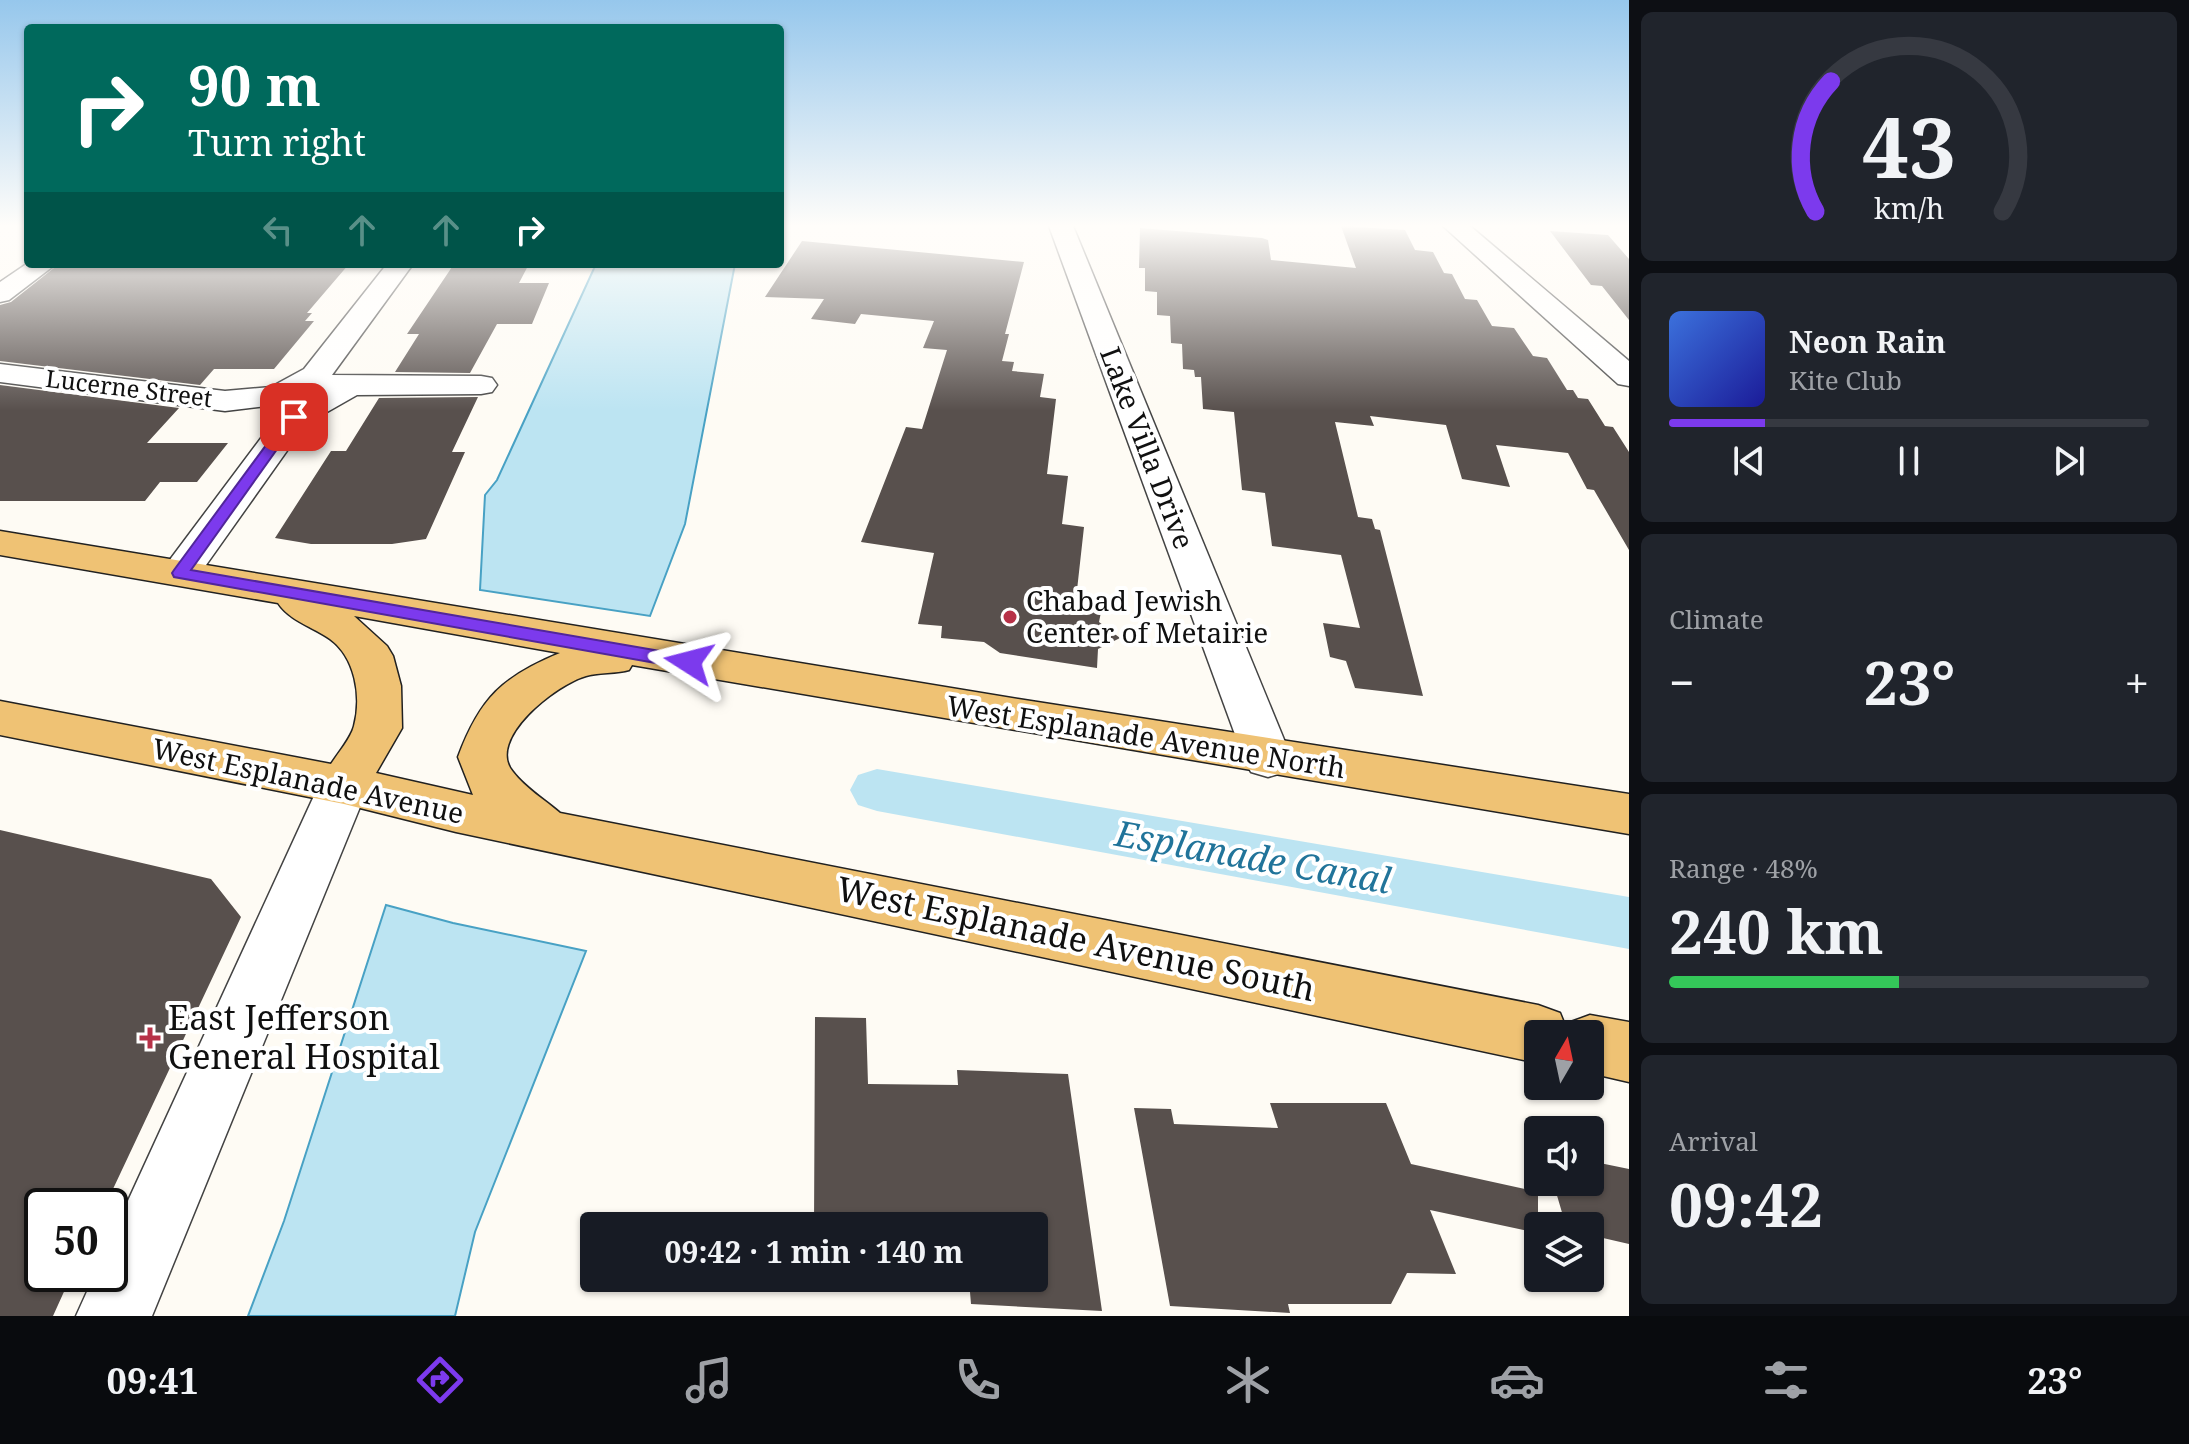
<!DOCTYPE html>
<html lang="en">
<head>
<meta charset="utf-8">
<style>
	body { margin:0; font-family:"Noto Serif",serif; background:#20242c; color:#f1f3f6; height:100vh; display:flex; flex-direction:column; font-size:30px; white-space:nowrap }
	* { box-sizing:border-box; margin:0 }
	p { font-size:26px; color:#9ea1a6 }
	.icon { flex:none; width:44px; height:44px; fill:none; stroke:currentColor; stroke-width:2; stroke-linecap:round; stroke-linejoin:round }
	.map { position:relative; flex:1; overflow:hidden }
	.side { display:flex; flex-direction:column; gap:12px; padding:12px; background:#0d0f14; width:560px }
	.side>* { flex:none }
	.guide { position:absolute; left:24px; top:24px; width:760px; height:244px; border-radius:8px; box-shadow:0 2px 6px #0004; background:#00695c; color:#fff; overflow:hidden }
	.needle { width:52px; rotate:9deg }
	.controls { position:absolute; left:1524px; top:1020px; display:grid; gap:16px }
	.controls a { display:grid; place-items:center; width:80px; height:80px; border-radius:8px; background:#171b24; box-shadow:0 2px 6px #0004; font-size:40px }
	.speed { position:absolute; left:24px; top:1188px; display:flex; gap:16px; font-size:40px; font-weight:700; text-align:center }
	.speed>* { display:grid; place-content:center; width:104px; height:104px; border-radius:50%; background:#171b24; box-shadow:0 2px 6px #0004; line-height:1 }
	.speed .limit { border:4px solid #111; border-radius:12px; background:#fff; color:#111 }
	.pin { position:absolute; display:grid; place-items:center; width:68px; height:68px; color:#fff; margin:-34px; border-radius:16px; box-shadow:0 4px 12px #0006 }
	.me { position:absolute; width:88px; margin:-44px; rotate:279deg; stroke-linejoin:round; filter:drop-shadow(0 0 6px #0008) }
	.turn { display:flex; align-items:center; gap:28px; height:168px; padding:0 32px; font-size:36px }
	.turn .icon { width:104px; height:104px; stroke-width:2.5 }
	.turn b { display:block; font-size:56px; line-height:68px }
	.lanes { display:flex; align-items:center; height:76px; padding:0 32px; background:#0003; justify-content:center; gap:40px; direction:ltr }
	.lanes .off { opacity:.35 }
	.big { font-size:60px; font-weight:700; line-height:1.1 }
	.side .card { flex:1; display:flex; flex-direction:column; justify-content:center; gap:12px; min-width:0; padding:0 28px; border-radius:12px; background:#20242c }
	.side .dial { align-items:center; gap:0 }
	.dial svg { height:208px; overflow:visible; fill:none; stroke:#363941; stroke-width:7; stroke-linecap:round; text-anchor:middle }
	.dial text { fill:#f1f3f6; stroke:none }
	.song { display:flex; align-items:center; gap:24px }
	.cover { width:96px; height:96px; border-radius:12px; background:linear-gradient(135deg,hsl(220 70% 55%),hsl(240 70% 35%)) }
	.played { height:8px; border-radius:4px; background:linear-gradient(90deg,#7c3aed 20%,#363941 20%) }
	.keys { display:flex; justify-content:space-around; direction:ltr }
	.heat { display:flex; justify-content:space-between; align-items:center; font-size:44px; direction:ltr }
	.charge { height:12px; border-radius:6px; background:linear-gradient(90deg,#34c759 48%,#363941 0) }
	.trip { position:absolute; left:580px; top:1212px; width:468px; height:80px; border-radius:8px; background:#171b24; box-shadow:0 2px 6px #0004; font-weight:700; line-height:80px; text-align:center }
	.tab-bar { display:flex; height:128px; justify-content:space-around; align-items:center; background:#090b0e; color:#9ea1a6 }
	.tab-bar .icon { width:56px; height:56px }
	.tab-bar .selected { color:#7c3aed }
	.tab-bar b { font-size:36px; color:#f1f3f6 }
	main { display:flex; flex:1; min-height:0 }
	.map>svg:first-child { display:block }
	.water { fill:#bce4f2; stroke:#48a1c4; stroke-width:2 }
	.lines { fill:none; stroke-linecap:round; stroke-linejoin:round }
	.canal { fill:#bce4f2; fill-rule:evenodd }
	.building { fill:#58504d }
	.minor-casing { stroke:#434343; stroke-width:3 }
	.major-casing { stroke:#212121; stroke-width:3 }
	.minor { fill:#fff; fill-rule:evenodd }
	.major { fill:#efc274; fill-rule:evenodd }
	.route { fill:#7c3aed; stroke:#51269a; stroke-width:2 }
	.poi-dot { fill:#b73147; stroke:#fff; stroke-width:3 }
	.labels { text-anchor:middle; stroke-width:8; stroke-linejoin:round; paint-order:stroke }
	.far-street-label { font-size:24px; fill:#101010; stroke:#fff }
	.street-label { font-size:28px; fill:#101010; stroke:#fff }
	.poi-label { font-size:28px; fill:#101010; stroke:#fff; text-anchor:start }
	.near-street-label { font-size:34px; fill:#101010; stroke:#fff }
	.near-poi-label { font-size:34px; fill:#101010; stroke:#fff; text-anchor:start }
	.near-water-label { font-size:36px; font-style:italic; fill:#21749a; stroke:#fff }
</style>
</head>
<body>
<main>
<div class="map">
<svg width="1629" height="1316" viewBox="0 0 1629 1316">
	<rect width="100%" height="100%" fill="#fefbf4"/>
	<g class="water">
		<polygon points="596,264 735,264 685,524 650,616 480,590 485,495 497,480"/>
		<polygon points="386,905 453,923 586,951 475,1232 455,1316 248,1316 284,1221"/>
	</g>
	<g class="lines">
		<polygon class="canal" points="877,769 1629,897 1629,949 877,811 858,805 850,790 858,775"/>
	</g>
	<g class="building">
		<polygon points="1341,226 1405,230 1415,250 1433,252 1444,273 1452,274 1465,299 1477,300 1492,326 1514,328 1533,356 1547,358 1567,390 1573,390 1578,398 1588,399 1605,426 1613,427 1629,452 1629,550 1594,490 1587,489 1568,453 1496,445 1510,487 1462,479 1446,425 1370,416 1374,426 1335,422 1358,517 1372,519 1375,529 1380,530 1423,696 1355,688 1346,661 1330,657 1323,623 1360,628 1341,555 1272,546 1265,493 1242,490 1234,412 1203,409 1201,377 1195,377 1194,370 1183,369 1182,344 1171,343 1170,316 1157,315 1157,292 1145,291 1145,268 1139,268 1140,228 1262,238 1268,240 1271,260 1356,268"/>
		<polygon points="1550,231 1608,235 1629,259 1629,320 1602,286 1591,285"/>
		<polygon points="802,241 1024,262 1005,334 1009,334 1002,361 1014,362 1012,371 1044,374 1040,397 1056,399 1047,474 1068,476 1062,524 1084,527 1077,590 1101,612 1099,622 1120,638 1098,649 1097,668 1000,653 984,642 941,638 942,626 918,624 934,553 861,542 906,427 922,429 947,350 923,348 934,321 861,314 855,324 811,319 824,299 765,297"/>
		<polygon points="59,264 349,264 307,313 312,313 305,321 314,321 274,369 214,369 200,385 0,361 0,305 11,302"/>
		<polygon points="454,264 529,264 519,283 549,283 532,324 497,324 470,373 395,372 419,334 407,334"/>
		<polygon points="0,385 179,408 147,443 228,443 197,482 160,482 145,501 0,501"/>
		<polygon points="478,397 452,452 465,452 426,539 392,544 311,544 275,538 331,451 346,451 379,398"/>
		<polygon points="0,830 211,879 241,917 105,1206 42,1206 42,1274 72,1274 53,1316 0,1316"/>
		<polygon points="815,1017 866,1018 868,1084 958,1085 957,1070 1068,1074 1102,1311 971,1304 970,1292 838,1292 850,1278 1034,1278 1034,1226 814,1226"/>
		<polygon points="1270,1103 1386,1103 1411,1164 1538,1192 1538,1233 1430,1210 1456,1274 1407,1273 1391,1304 1288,1304 1290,1313 1170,1306 1134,1108 1171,1109 1174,1124 1278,1128"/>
		<polygon points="1590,1161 1629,1169 1629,1244 1590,1235 1590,1226 1566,1226 1553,1182 1590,1182"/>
	</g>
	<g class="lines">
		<defs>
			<g id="minor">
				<polygon points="1049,226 1073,226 1292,759 1285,772 1268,777 1251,772 1244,759"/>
				<polygon points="1443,226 1470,226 1629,361 1629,386 1618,384"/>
				<polygon points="28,263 56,264 9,300 0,302 0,282"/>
				<polygon points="387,264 413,264 332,375 481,376 492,378 497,385 492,392 481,394 357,395 306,424 194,582 180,585 166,582 160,573 282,410 317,391 275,405 225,411 0,382 0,364 225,391 271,387 304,369"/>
				<polygon points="344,766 362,772 369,785 152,1316 76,1316 95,1274 110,1274 110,1240 319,785 326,772"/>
			</g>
			<path id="major" d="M0,531L1018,699L1629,794V834L632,665L629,670C615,674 600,672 586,676C557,684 485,739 513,772C525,788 545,800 560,813L1538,1005L1560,1013L1566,1028L1568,1023L1590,1015L1629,1022V1082L1590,1073V1034H1538V1063L456,832L344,804L0,735V701L331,764C338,753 351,738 354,726C362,696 355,657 330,639C313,627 290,621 278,603L0,555ZM354,616L560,653C502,677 480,698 458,757L473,795L376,773L402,728L401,686L393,656L387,646Z"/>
		</defs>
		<use href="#minor" class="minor-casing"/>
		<use href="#major" class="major-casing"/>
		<use href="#minor" class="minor"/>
		<use href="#major" class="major"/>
	</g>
	<linearGradient id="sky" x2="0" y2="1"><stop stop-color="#96c7ec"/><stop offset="0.55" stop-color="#fffdfa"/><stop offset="1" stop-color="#fffdfa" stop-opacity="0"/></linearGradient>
	<rect width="1629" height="411" fill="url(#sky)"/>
	<polygon class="route" points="294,413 300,417 191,570 689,656 696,658 699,662 696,667 689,669 174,577 172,573 174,570 289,414"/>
	<g class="poi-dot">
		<circle cx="1010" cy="617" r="8"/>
		<path d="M146 1026h8v8h8v8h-8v8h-8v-8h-8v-8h8z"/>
	</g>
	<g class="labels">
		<g class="far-street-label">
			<text transform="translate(129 389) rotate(7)" y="8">Lucerne Street</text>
		</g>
		<g class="street-label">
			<text transform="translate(1147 448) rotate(69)" y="10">Lake Villa Drive</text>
			<text transform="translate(1146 737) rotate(9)" y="10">West Esplanade Avenue North</text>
			<text transform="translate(308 781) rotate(12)" y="10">West Esplanade Avenue</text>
		</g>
		<g class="poi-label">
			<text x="1026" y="611">Chabad Jewish<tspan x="1026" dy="32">Center of Metairie</tspan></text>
		</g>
		<g class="near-street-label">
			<text transform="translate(1076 939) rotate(12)" y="12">West Esplanade Avenue South</text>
		</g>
		<g class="near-poi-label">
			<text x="168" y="1030">East Jefferson<tspan x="168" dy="39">General Hospital</tspan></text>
		</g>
		<g class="near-water-label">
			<text transform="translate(1253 857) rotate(10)" y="13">Esplanade Canal</text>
		</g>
	</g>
</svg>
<div class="controls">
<a><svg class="needle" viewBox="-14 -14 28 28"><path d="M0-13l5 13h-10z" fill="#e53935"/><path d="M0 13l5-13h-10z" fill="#9ea1a6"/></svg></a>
<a><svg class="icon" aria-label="sound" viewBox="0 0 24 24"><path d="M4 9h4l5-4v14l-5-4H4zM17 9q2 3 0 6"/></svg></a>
<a><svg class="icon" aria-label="layers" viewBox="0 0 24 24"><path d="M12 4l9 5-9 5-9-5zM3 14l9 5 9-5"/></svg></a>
</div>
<div class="speed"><div class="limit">50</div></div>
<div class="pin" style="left:294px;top:417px;background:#d93025"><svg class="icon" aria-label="arrive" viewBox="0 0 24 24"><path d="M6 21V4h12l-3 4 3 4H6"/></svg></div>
<svg class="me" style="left:689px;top:662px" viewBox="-20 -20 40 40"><path d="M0-17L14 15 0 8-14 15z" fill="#7c3aed" stroke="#fff" stroke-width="4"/></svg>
<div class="trip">09:42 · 1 min · 140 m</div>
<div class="guide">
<div class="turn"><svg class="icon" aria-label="right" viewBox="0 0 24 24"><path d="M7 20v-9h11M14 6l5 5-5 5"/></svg><div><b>90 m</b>Turn right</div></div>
<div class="lanes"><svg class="icon off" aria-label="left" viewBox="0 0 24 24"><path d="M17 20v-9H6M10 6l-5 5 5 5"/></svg><svg class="icon off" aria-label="ahead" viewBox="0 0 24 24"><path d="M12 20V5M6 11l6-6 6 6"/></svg><svg class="icon off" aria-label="ahead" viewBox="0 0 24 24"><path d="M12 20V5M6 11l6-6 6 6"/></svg><svg class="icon" aria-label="right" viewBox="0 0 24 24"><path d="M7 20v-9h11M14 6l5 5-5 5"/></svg></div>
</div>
</div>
<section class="side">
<div class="card dial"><svg viewBox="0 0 100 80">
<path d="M14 69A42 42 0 1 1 86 69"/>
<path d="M14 69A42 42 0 0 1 20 19" stroke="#7c3aed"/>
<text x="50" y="56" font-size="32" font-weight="700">43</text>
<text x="50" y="72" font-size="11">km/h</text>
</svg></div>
<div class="card">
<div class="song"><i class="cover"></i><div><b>Neon Rain</b><p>Kite Club</p></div></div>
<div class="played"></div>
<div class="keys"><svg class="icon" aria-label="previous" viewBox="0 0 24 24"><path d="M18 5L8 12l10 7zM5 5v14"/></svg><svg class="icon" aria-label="pause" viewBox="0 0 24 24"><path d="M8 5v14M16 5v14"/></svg><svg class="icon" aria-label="next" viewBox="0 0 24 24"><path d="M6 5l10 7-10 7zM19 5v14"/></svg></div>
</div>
<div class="card"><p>Climate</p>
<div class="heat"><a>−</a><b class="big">23°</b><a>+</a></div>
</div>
<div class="card"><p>Range · 48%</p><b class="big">240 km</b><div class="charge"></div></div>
<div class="card"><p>Arrival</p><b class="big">09:42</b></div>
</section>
</main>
<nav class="tab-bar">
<b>09:41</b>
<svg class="icon selected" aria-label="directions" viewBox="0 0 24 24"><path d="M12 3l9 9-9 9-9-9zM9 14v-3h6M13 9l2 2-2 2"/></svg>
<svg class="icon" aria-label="music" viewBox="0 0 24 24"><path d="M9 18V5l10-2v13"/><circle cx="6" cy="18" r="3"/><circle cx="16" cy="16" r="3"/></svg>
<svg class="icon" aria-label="phone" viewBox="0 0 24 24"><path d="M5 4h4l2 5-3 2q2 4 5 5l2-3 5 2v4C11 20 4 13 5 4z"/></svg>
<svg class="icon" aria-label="climate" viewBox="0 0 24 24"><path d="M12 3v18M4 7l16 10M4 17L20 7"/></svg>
<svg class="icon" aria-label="car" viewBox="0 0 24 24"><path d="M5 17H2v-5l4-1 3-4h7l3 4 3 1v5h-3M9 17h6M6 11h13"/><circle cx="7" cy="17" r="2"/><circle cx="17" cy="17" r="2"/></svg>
<svg class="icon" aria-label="filters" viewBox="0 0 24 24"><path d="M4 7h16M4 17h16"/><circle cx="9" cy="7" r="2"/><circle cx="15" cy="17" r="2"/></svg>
<b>23°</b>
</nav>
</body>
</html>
